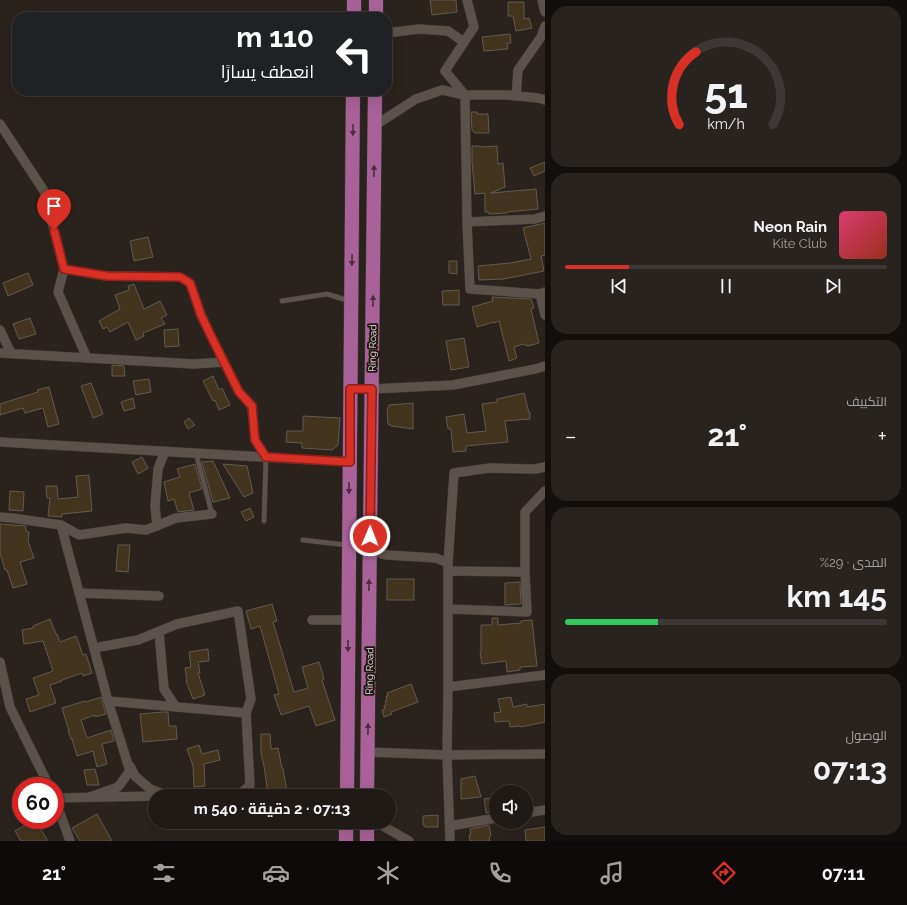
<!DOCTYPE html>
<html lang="ar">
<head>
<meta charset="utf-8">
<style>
	body { margin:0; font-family:Raleway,Cairo,sans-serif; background:#28231f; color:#f1f3f6; direction:rtl; height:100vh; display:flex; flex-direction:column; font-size:15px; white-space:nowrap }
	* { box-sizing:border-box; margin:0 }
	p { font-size:13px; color:#a2a1a1 }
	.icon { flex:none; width:22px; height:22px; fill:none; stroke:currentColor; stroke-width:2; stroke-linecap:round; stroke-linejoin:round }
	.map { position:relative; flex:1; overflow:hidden; direction:ltr }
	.drawer { display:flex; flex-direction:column; gap:6px; padding:6px; background:#120e0c; width:362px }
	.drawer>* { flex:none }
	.guide { position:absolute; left:12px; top:12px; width:380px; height:84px; border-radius:16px; box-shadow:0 4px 16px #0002,0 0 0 1px #3d3835; direction:rtl; background:#202124; color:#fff; overflow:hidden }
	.controls { position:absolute; left:489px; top:785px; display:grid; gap:8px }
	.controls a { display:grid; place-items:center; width:44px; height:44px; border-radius:50%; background:#201a16; box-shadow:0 4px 16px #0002,0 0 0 1px #3d3835; font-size:20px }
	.speed { position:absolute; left:12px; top:777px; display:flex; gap:8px; font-size:20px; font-weight:700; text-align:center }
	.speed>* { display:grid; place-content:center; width:52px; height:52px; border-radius:50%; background:#201a16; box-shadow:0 4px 16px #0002,0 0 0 1px #3d3835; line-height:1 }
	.speed .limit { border:6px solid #d22; background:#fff; color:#111 }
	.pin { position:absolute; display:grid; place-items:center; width:34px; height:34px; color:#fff; margin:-41px -17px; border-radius:50% 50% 50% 0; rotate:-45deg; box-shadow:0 0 4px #0007 }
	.pin .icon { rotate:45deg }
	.me { position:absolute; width:44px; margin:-22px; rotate:1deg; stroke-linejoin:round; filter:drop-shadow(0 0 3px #0008) }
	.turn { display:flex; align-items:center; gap:14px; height:84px; padding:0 12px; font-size:18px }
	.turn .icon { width:52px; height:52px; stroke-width:2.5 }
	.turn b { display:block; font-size:28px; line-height:34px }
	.big { font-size:30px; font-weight:700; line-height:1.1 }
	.drawer .card { flex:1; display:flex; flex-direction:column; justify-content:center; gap:6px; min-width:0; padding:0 14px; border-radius:16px; background:#28231f }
	.drawer .dial { align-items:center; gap:0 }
	.dial svg { height:104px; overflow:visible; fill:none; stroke:#3d3835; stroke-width:7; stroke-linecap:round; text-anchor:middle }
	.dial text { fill:#f1f3f6; stroke:none }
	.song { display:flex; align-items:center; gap:12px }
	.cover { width:48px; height:48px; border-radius:6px; background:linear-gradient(135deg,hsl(340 70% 55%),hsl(10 70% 35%)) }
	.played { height:4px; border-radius:2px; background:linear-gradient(90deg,#d93025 20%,#3d3835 20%) }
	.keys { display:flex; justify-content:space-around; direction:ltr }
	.heat { display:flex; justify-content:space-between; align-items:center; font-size:22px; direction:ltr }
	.charge { height:6px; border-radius:3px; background:linear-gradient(90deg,#34c759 29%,#3d3835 0) }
	.trip { position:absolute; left:148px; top:789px; width:248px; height:40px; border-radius:20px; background:#201a16; box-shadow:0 4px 16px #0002,0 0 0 1px #3d3835; font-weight:700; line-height:40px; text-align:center; direction:rtl }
	.tab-bar { display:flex; height:64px; justify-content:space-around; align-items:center; background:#0d0a09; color:#a2a1a1 }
	.tab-bar .icon { width:28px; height:28px }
	.tab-bar .selected { color:#d93025 }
	.tab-bar b { font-size:18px; color:#f1f3f6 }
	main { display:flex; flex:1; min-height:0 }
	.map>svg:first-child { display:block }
	.building { fill:#43341e; stroke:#615b52 }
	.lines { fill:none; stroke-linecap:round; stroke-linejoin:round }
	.service-casing { stroke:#443c38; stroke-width:5.5 }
	.minor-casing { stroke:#443c38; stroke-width:10 }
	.primary-casing { stroke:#443c38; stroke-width:15 }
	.service { stroke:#5c524c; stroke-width:4.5 }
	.minor { stroke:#5c524c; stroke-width:9 }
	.primary { stroke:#a86299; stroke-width:14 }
	.oneway { fill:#4a2e3c }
	.route-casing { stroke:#8d1f18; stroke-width:10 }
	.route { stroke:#d93025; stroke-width:7 }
	.labels { text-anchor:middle; stroke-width:4; stroke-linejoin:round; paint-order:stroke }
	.street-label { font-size:10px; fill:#f1ebe8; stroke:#211814 }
</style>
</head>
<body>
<main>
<section class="drawer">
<div class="card dial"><svg viewBox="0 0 100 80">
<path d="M14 69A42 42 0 1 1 86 69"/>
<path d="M14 69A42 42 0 0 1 27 13" stroke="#d93025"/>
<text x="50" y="56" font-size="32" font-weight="700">51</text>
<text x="50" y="72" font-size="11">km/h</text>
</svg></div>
<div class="card">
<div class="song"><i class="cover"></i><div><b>Neon Rain</b><p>Kite Club</p></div></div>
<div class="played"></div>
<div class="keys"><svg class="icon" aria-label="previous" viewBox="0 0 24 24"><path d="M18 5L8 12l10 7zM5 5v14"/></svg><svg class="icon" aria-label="pause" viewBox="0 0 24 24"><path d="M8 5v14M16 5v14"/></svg><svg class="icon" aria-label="next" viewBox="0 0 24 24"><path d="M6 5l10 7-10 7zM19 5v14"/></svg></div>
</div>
<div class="card"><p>التكييف</p>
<div class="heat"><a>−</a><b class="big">21°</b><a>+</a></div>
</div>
<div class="card"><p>المدى · 29%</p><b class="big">145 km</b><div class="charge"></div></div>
<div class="card"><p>الوصول</p><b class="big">07:13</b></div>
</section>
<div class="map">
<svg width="545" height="841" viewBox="0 0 545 841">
	<rect width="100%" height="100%" fill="#2a221d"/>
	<g class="building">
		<polygon points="430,0 456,0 457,12 432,15"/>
		<polygon points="508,2 524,2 524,19 529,18 532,28 516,31 513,16 508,16"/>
		<polygon points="510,34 511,43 507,43 508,49 484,51 482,37"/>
		<polygon points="471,112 477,112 477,114 488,114 489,133 475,133 472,130"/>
		<polygon points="472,146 481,146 482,147 497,146 498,164 503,163 505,187 491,193 536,189 538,209 507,212 507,213 489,214 489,212 485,212 485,193 475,194 472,162"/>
		<polygon points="545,162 545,171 534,176 530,168"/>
		<polygon points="545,223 545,255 541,256 544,271 504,279 479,280 478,266 510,263 531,259 523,228"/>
		<polygon points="148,237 153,257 134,261 130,241"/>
		<polygon points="449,261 457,261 457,274 449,273"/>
		<polygon points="28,273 33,285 8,296 3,283"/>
		<polygon points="134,284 144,309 160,301 167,315 161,318 165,324 143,333 144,336 136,340 128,322 110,332 107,327 103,329 99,321 120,309 115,295 129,290 128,286"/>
		<polygon points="459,290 459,305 443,305 442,291"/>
		<polygon points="492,297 531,299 534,308 531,309 539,343 528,346 523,344 514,347 517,358 509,361 499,321 494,323 494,322 477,327 472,307 493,301"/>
		<polygon points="30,318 36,334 19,339 13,324"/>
		<polygon points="178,329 179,346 165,347 164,330"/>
		<polygon points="464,338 469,367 451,370 446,341"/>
		<polygon points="112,365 124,366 125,376 112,376"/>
		<polygon points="213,376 219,390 222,388 230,405 219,410 215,400 213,401 203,381"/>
		<polygon points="149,379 151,392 136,395 133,381"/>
		<polygon points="91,383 103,414 93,418 81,386"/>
		<polygon points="49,387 59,424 48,427 43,408 25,413 23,408 0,415 0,404 38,392 37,390"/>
		<polygon points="524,393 529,413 530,412 530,419 505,421 508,442 466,446 466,451 453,452 451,429 448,429 446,417 464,414 467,433 486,431 482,404 497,402 497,399"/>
		<polygon points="133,398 135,408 124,411 121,402"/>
		<polygon points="413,403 413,429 392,426 388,424 387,410 389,405"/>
		<polygon points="303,416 340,418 338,445 332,450 302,448 302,443 286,442 287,431 303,431"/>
		<polygon points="189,418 195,425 188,429 184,422"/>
		<polygon points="142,457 148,468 138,474 132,462"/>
		<polygon points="213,461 230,498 213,502 202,462"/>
		<polygon points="195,464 202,489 189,493 194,510 178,512 174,499 168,501 164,482 180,477 177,469"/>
		<polygon points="223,464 247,466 253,493 244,497"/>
		<polygon points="89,475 92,511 62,514 62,517 48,516 50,498 47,498 46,486 57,486 58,499 78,497 76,476"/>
		<polygon points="10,491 24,492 23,511 9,510"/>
		<polygon points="250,508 254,517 246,521 241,512"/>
		<polygon points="0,524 26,526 26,531 29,532 28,541 34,558 20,562 27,584 13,588 7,570 5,570 0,553"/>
		<polygon points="118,545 130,545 128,572 116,571"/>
		<rect x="387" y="579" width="27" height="21"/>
		<polygon points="520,582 521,604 505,605 505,583"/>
		<polygon points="272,604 277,621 273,622 294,692 308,688 302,667 319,662 324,679 322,680 335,720 316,726 309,706 281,715 274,695 279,694 260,626 251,629 246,611"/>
		<polygon points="492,618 498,618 498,625 521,623 521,621 532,620 537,666 520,667 520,670 507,672 506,661 482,664 480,653 481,653 481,625 492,625"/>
		<polygon points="50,619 56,634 57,634 60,642 76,636 83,655 86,654 92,673 83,676 82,673 62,680 62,681 50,685 56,703 30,712 26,699 39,695 33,678 53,671 43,641 24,644 22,630 33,628 33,626"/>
		<polygon points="208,649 209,661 198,662 200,673 198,673 205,695 193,699 186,681 187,681 185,668 191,667 189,652"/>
		<polygon points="411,684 418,702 391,712 392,714 384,717 382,710 385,709 384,706 386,705 385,701 387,700 386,696 388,696 387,693"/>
		<polygon points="101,697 106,714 95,717 95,715 81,720 87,738 111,730 114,741 102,744 107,764 97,767 93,751 77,756 72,739 71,739 68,731 69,731 62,708 85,701 86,702"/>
		<polygon points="511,697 513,707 527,704 527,707 545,704 545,722 521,727 520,726 510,727 509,721 495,722 494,713 501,712 498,699"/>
		<polygon points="163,712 168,712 169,726 176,726 177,739 143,742 140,714"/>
		<polygon points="261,734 270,734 271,749 278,748 282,768 283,768 287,791 268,794 264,766 261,754"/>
		<polygon points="199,745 202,754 218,750 220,760 204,764 205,786 194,787 193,766 187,749"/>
		<polygon points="95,769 99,785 87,785 84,770"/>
		<polygon points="475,776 481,797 461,799 461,779"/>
		<polygon points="496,797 496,811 486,813 484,799"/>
		<polygon points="97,814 112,841 80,841 72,828"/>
		<polygon points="438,815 438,827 425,827 425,825 423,825 423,816"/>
		<polygon points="34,820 35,820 48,841 21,841 15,831"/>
		<polygon points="489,825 491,836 489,837 490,841 470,841 469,835 471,835 470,829"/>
		<polygon points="545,827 545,841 526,841 525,830"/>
	</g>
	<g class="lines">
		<defs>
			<g id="service">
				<polyline points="282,301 327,294 350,301"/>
				<polyline points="196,453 212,514"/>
				<polyline points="264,521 266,457"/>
				<polyline points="303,540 347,545"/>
			</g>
			<g id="minor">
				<polyline points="467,0 474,27 445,71 465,95 467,222 535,219 545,216"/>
				<polyline points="542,0 545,12"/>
				<polyline points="387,33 419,29 448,31 464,42"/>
				<polyline points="516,96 518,70 541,37 545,26"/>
				<polyline points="0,124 44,191 64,269 58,292 87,358"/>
				<polyline points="374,126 416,99 442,90 465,95 507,95 538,98 545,100"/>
				<polyline points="467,222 470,289 540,294"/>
				<polyline points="64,269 107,276 180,277 190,283 201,315 212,338 239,392 252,406 255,440 266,457"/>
				<polyline points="545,292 540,294 545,315"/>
				<polyline points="0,330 11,353"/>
				<polyline points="0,353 194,364 224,362"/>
				<polyline points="351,389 372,389 453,385 535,369 545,366"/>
				<polyline points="0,442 350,462"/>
				<polyline points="545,467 535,469 490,468 454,473 448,563 448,687 545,675"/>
				<polyline points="0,517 12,518 61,525"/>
				<polyline points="157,526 155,506 158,469 165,451"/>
				<polyline points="370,551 387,555 436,558 448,563"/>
				<polyline points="448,571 525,572"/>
				<polyline points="79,593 159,596"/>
				<polyline points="448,609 527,612 525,572 525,512 545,491"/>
				<polyline points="312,620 348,620"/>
				<polyline points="159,632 164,689 176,707"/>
				<polyline points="94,648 138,640 177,624 238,611 251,699 246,713"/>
				<polyline points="0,662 10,707 49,786"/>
				<polyline points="448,687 447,755 450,841"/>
				<polyline points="368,752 447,755 545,754"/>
				<polyline points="130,766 135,776 150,789 163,794"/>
				<polyline points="163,796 239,795 250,785 246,713 108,701 61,525 79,535 126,528 146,530 176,518 212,514"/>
				<polyline points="90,797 118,787 130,771 108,701"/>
				<polyline points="55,798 155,796"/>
				<polyline points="55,799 70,841"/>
				<polyline points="526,813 545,810"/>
				<polyline points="376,822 409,841"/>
				<polyline points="450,826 496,818"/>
			</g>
			<g id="primary">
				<polyline points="354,17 354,0"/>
				<polyline points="376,17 376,0"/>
				<polyline points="347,796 353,91"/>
				<polyline points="367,796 375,91"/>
				<polyline points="346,841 346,822"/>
				<polyline points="367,841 367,822"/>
			</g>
		</defs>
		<use href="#service" class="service-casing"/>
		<use href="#minor" class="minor-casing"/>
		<use href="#primary" class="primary-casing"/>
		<use href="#service" class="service"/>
		<use href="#minor" class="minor"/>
		<use href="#primary" class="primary"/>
	</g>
	<defs><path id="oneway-solid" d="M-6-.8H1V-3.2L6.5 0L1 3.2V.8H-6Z"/></defs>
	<g class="oneway">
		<use href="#oneway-solid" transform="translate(353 130) rotate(91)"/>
		<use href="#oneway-solid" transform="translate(374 171) rotate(-89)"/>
		<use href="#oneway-solid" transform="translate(352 260) rotate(91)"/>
		<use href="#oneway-solid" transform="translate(373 301) rotate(-89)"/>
		<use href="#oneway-solid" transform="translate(349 488) rotate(90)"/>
		<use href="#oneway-solid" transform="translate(369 585) rotate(-89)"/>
		<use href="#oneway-solid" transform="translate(348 646) rotate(91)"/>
		<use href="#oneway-solid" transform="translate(368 729) rotate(-89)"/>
	</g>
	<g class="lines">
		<defs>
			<polyline id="route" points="54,230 64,269 107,276 180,277 190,283 201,315 212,338 239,392 252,406 255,440 266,457 350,462 350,389 372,389 370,536"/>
		</defs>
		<use href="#route" class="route-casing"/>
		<use href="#route" class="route"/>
	</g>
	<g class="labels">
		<g class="street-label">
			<text transform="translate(372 348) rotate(-89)" y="4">Ring Road</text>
			<text transform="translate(369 671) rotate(-89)" y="4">Ring Road</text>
		</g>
	</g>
</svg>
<div class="controls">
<a><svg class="icon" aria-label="sound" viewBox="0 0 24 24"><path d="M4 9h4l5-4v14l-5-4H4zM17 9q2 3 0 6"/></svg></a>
</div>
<div class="speed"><div class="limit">60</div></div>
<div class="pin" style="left:54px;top:230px;background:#d93025"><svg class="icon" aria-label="arrive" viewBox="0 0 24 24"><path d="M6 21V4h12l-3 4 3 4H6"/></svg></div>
<svg class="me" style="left:370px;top:536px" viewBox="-20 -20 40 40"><circle r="17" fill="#d93025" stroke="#fff" stroke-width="3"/><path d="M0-11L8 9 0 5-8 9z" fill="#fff"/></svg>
<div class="trip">07:13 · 2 دقيقة · 540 m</div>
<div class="guide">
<div class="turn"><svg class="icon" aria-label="left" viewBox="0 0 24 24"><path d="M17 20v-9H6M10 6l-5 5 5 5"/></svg><div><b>110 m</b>انعطف يسارًا</div></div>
</div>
</div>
</main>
<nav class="tab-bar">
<b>07:11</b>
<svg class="icon selected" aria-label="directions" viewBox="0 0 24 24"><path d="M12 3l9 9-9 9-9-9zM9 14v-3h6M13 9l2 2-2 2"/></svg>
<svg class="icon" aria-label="music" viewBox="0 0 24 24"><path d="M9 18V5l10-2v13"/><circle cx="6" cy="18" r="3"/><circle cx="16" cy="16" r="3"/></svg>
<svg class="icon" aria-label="phone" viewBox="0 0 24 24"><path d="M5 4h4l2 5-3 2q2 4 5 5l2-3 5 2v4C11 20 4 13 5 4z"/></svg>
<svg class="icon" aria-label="climate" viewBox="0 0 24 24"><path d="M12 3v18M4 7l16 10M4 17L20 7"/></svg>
<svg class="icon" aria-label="car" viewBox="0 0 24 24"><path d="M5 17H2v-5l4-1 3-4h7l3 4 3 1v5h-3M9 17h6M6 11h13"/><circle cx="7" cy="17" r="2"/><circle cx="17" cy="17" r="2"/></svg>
<svg class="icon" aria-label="filters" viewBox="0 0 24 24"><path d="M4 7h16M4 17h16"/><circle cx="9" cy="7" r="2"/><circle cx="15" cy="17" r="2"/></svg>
<b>21°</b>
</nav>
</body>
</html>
